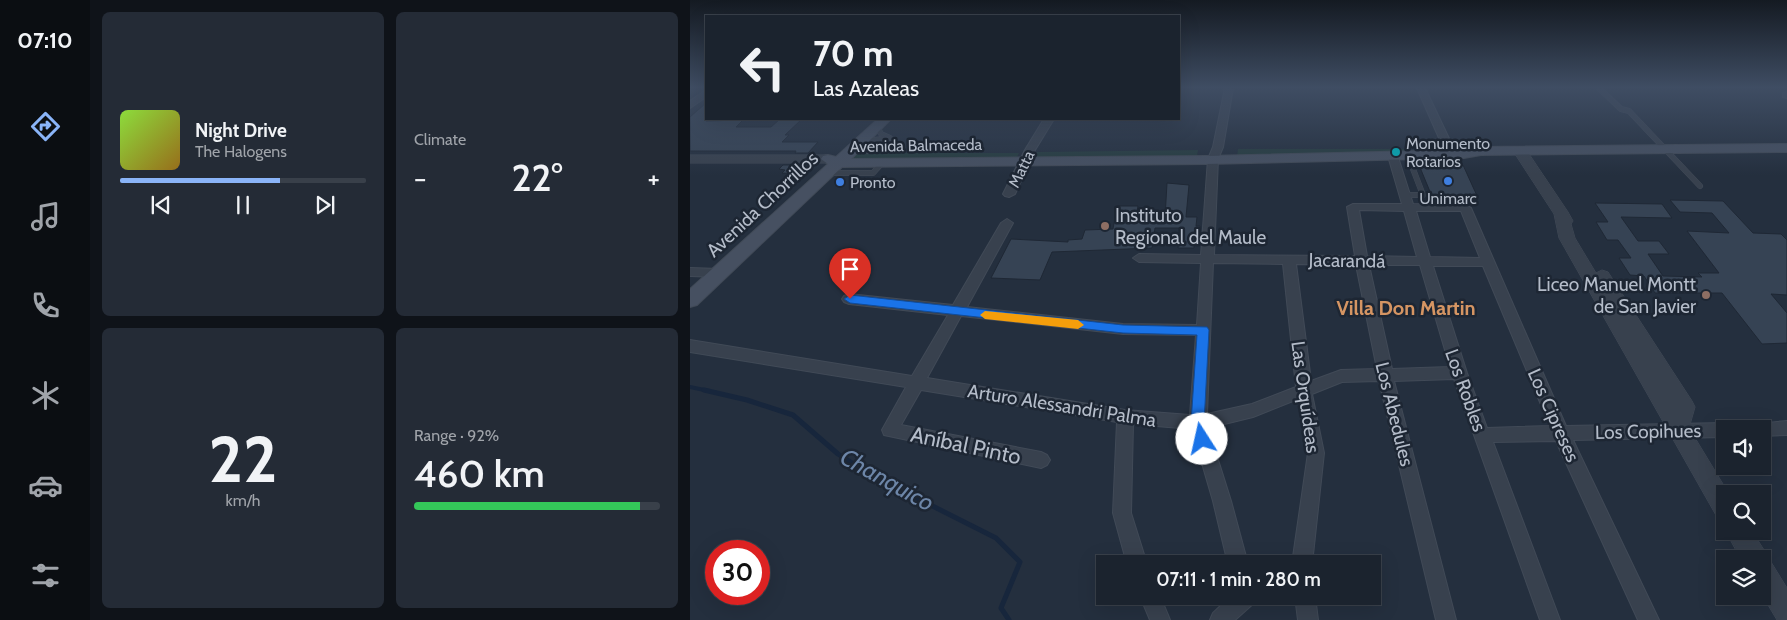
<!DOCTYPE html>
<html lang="en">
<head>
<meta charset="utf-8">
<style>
	body { margin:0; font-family:Cabin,sans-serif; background:#242b36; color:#f1f3f6; height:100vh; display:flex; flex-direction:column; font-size:19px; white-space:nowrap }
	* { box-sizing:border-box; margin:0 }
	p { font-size:16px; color:#a0a4aa }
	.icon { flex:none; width:28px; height:28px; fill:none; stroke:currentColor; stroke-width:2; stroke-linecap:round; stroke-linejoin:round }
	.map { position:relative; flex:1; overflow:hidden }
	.sheet { display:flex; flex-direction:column; gap:12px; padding:12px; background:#0f1319; width:600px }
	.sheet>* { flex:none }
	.top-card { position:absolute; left:15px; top:15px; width:475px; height:105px; border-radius:0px; box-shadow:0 5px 20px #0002,0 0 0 1px #39404a; background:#1b232e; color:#f1f3f6; overflow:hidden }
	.tools { position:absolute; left:1026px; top:420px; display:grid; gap:10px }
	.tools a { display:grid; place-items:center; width:55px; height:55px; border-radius:0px; background:#1b232e; box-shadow:0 5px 20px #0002,0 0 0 1px #39404a; font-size:25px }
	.speed { position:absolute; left:15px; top:540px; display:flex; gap:10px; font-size:25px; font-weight:700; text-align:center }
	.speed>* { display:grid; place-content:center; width:65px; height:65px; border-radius:50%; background:#1b232e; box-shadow:0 5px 20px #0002,0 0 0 1px #39404a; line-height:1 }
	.speed .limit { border:8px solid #d22; background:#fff; color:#111 }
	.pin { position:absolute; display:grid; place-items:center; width:42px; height:42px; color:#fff; margin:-51px -21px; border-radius:50% 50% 50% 0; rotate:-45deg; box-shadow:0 0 5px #0007 }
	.pin .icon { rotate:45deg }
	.me { position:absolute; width:55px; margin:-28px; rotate:350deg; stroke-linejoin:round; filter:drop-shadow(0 0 4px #0008) }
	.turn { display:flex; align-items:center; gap:18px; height:105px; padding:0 25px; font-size:22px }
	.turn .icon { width:65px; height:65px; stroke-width:2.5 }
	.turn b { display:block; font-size:35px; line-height:42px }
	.big { font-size:38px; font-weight:600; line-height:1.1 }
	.sheet .widget { flex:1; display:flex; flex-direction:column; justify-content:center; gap:8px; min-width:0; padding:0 18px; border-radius:8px; background:#242b36 }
	.sheet .dial { align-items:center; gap:0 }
	.dial b { font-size:65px; line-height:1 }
	.song { display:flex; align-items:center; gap:15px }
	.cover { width:60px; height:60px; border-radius:8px; background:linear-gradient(135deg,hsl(90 70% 55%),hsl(40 70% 35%)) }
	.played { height:5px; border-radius:2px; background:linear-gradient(90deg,#8ab4f8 65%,#39404a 65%) }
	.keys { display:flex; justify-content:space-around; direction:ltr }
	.heat { display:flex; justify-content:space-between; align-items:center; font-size:28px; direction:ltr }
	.charge { height:8px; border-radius:4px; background:linear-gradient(90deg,#34c759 92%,#39404a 0) }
	.sheet .tiles { flex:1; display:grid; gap:12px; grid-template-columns:repeat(2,1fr) }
	.trip { position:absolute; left:406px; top:555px; width:285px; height:50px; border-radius:0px; background:#1b232e; box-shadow:0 5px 20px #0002,0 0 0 1px #39404a; font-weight:600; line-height:50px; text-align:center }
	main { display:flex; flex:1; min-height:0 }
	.tabs { display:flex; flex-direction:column; width:90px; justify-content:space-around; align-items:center; background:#0b0e12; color:#a0a4aa }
	.tabs .icon { width:35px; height:35px }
	.tabs .current { color:#8ab4f8 }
	.tabs b { font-size:22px; color:#f1f3f6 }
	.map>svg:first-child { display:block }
	.green { fill:#263c3f }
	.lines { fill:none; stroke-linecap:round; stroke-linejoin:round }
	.stream-far1 { stroke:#17263c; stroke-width:4 }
	.stream { stroke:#17263c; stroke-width:5 }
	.building { fill:#364354; stroke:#1f2835 }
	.service-casing { stroke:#414a57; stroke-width:6 }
	.minor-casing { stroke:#414a57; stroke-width:2 }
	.tertiary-casing { stroke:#414a57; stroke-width:1 }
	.secondary-casing { stroke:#414a57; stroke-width:2 }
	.service { stroke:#38414e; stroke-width:5 }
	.minor { fill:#38414e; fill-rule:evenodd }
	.tertiary { fill:#38414e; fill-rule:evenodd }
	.secondary { fill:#465061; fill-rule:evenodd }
	.route { fill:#1a73e8; stroke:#114b97 }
	.slow { fill:#f59e0b }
	.culture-dot { fill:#0f9aa8; stroke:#1d2633; stroke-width:2 }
	.shop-dot { fill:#3f7fe0; stroke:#1d2633; stroke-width:2 }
	.education-dot { fill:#8d6e63; stroke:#1d2633; stroke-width:2 }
	.labels { text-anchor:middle; stroke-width:5; stroke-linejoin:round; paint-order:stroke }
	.far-poi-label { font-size:16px; fill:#b4bcc9; stroke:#1d2633; text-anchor:start }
	.far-street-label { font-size:16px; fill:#b4bcc9; stroke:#1d2633 }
	.street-label { font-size:19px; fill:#b4bcc9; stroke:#1d2633 }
	.poi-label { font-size:19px; fill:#b4bcc9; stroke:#1d2633; text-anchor:start }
	.neighbourhood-label { font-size:20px; font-weight:bold; fill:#d59563; stroke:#1d2633 }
	.near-street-label { font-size:22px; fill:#b4bcc9; stroke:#1d2633 }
	.near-water-label { font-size:24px; font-style:italic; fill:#6d86a8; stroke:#1d2633 }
</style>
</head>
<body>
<main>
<nav class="tabs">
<b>07:10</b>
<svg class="icon current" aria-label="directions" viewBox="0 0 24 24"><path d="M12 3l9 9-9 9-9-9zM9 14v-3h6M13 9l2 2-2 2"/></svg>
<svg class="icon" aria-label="music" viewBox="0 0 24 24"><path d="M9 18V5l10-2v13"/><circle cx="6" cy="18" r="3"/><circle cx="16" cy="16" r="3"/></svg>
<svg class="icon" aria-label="phone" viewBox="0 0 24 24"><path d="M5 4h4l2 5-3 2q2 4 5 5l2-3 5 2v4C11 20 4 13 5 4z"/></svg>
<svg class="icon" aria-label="climate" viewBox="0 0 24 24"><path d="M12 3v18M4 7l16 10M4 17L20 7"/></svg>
<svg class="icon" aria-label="car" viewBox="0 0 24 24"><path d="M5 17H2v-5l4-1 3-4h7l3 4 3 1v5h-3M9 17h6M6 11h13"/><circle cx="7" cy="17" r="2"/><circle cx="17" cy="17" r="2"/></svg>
<svg class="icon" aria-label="filters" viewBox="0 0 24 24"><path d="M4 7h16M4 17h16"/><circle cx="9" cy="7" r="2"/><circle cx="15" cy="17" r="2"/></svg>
</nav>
<section class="sheet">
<div class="tiles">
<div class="widget">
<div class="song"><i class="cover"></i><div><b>Night Drive</b><p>The Halogens</p></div></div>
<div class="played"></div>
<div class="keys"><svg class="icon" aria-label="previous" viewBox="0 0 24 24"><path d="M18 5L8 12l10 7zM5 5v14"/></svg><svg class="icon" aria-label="pause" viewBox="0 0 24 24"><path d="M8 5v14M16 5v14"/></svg><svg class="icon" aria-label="next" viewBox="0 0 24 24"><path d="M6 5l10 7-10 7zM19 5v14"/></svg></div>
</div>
<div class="widget"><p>Climate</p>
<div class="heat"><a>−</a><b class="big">22°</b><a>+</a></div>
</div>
<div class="widget dial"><b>22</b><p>km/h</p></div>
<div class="widget"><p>Range · 92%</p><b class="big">460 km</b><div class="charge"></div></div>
</div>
</section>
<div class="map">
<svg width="1097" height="620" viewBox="0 0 1097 620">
	<rect width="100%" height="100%" fill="#242f3e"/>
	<g class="green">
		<polygon points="548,149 714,149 716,154 547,157"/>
		<polygon points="508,150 507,156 346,158 347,152"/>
		<polygon points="167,153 329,153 326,159 161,160"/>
	</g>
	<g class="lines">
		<polyline class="stream-far1" points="0,387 19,391"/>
		<polyline class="stream" points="14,390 57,400 103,415 148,454 181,475 306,538 330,562 311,608 319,620"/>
	</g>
	<g class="building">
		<polygon points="16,103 16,121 53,120 46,127 81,127 90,119 112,119 95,135 99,135 92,142 128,142 118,153 105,153 106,151 0,151 0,117"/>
		<polygon points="93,165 116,165 107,174 92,173 95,170 89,169"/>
		<polygon points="729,165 773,165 788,198 743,199"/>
		<polygon points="477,183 499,185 496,217 507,217 506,226 510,226 509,237 505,237 504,248 488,248 490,228 465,228 462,248 362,252 350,280 301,278 321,239 378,242 378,240 392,239 395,230 423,229 427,206 448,206 446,218 475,218"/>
		<polygon points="980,200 1033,201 1063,233 1091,234 1097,240 1097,295 1081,294 1097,313 1097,343 1072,344 1032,293 965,293 954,276 940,275 929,258 941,258 928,240 917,240 906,222 918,222 905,203 972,204 982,218 931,217 948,241 969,241 979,254 958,254 973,276 1012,277 1008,273 1029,273 997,231 1039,233 1022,213 990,212"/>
	</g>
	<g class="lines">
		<defs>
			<g id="service">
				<polyline points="909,88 931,109 939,111 1010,186"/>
				<polyline points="187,126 191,134 200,138 201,151"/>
				<polyline points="170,142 199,138"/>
				<polyline points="178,151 195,141"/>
				<polyline points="138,173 183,173 192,163"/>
				<polyline points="715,195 733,195 718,156"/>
			</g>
			<g id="minor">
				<path d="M535,88H543L533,147L528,159L524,255L665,256L657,207L663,204H712L698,156L699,154H707L723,204L775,205L781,208L876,426L1035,423L1041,425L1043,429H1035V437L883,440L969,620H948L866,441L803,442L870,620H850L764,379L704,381L766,620H746L689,381L652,382L622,394L634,453L622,564H602L618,453L608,399L563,417L518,428L541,501L558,564H538L523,501L502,429L443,424L441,513L457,564H437L423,513L427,422L231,390L211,425L351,452L357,455L360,460L357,465L351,468L194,435L192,430L216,387L0,352V340L222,376L258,315L159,304L154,302L152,299L154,296L159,294L263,305L311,223L317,219L323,223L277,307L433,324L507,325L511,263L449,262L443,258L449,254L511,255L518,159L523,147ZM669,210L714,211L727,257L677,256ZM726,211H771L790,258L740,257ZM523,263L593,264L606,387L562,404L517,414ZM606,264L666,265L687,369L651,370L621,381ZM679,265H730L760,367L702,369ZM743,266H793L860,426L797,428L777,373ZM271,316L433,334L506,335L500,415L435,410L237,378Z"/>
				<polygon points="727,88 735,88 763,147 762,149 758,150 753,147"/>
				<polygon points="16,90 16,97 0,108 0,101"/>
				<polygon points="1097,92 1097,98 1093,97 1093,93"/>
				<polygon points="354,119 364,119 345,150 325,194 319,197 315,196 313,194 335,150"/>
				<polygon points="0,268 29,269 34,270 35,273 34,276 29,277 0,276"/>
				<polygon points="1097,421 1097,435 1072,436 1072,429 1064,429 1066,424"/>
				<polygon points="450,596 470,596 480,620 460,620"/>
				<polygon points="541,596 567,596 564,603 545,620 520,620 523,613"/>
				<polygon points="605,596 625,596 628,620 608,620"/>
			</g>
			<g id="tertiary">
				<polygon points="830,147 835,148 878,212 883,221 881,224 885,238 906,273 912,270 918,272 1002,401 1005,407 999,428 1039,494 1035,494 1035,520 1027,517 869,238 864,214 823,151"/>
				<polygon points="0,155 138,155 145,159 138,163 0,163"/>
				<polygon points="1036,531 1062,531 1074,550 1077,560 1081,562 1097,588 1097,620 1087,620 1072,595 1072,559 1051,559"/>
			</g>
			<polygon id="secondary" points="188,119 201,119 161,159 516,156 774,150 791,147 1097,144 1097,152 791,155 774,158 516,164 152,167 7,305 0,307 0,289 138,164 131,159 133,156 138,155 146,157"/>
		</defs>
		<use href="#service" class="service-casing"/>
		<use href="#minor" class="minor-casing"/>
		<use href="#tertiary" class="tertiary-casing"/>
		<use href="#secondary" class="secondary-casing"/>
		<use href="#service" class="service"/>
		<use href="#minor" class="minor"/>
		<use href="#tertiary" class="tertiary"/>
		<use href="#secondary" class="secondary"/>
	</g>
	<linearGradient id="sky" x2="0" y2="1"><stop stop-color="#141a22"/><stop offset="0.5" stop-color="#3f4d63"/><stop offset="1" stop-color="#3f4d63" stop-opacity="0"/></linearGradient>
	<rect width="1097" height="175" fill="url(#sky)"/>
	<polygon class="route" points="160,295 433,325 517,327 519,330 514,423 519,439 517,443 512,445 508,443 501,423 507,335 433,333 160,303 154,299"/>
	<polygon class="slow" points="295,311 388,320 394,325 388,329 295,319 290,315"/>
	<circle class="culture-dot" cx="706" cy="152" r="5"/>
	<g class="shop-dot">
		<circle cx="758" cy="181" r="5"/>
		<circle cx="150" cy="182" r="5"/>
	</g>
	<g class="education-dot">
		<circle cx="415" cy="226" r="5"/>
		<circle cx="1016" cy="295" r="5"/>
	</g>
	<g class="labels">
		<g class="far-poi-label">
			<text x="716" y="149">Monumento<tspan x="716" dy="18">Rotarios</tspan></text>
			<text x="160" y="188">Pronto</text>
			<text x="758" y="204" text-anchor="middle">Unimarc</text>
		</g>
		<g class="far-street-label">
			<text transform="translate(226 145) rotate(-1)" y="6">Avenida Balmaceda</text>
			<text transform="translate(331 169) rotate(-64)" y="6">Matta</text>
		</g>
		<g class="street-label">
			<text transform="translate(72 204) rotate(-43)" y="7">Avenida Chorrillos</text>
			<text transform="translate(657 260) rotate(1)" y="7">Jacarandá</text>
			<text transform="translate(776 390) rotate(70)" y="7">Los Robles</text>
			<text transform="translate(616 397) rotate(82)" y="7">Las Orquídeas</text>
			<text transform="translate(372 405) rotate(9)" y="7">Arturo Alessandri Palma</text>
			<text transform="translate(705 414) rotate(76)" y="7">Los Abedules</text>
			<text transform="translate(864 415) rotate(66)" y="7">Los Cipreses</text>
			<text transform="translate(958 431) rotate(-1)" y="7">Los Copihues</text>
		</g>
		<g class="poi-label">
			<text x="425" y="222">Instituto<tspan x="425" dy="22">Regional del Maule</tspan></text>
			<text x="1006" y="291" text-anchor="end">Liceo Manuel Montt<tspan x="1006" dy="22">de San Javier</tspan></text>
		</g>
		<g class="neighbourhood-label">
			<text x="716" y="315">Villa Don Martin</text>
		</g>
		<g class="near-street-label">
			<text transform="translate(276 445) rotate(12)" y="8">Aníbal Pinto</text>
		</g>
		<g class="near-water-label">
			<text transform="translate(197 480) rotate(29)" y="8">Chanquico</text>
		</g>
	</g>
</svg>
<div class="tools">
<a><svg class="icon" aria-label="sound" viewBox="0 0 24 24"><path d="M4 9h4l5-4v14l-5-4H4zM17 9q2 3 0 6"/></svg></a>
<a><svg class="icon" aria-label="search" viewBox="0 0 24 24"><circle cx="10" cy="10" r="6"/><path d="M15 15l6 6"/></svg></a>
<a><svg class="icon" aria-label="layers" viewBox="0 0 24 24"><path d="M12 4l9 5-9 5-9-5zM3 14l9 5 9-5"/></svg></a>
</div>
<div class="speed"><div class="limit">30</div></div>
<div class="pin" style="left:160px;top:299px;background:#d93025"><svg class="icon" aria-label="arrive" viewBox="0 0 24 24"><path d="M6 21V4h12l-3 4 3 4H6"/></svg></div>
<svg class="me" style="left:512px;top:439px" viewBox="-20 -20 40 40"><circle r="19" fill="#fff"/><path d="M0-13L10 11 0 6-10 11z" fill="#1a73e8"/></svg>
<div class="trip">07:11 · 1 min · 280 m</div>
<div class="top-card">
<div class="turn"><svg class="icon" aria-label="left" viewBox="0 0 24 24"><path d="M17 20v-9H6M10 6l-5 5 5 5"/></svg><div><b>70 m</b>Las Azaleas</div></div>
</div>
</div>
</main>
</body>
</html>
